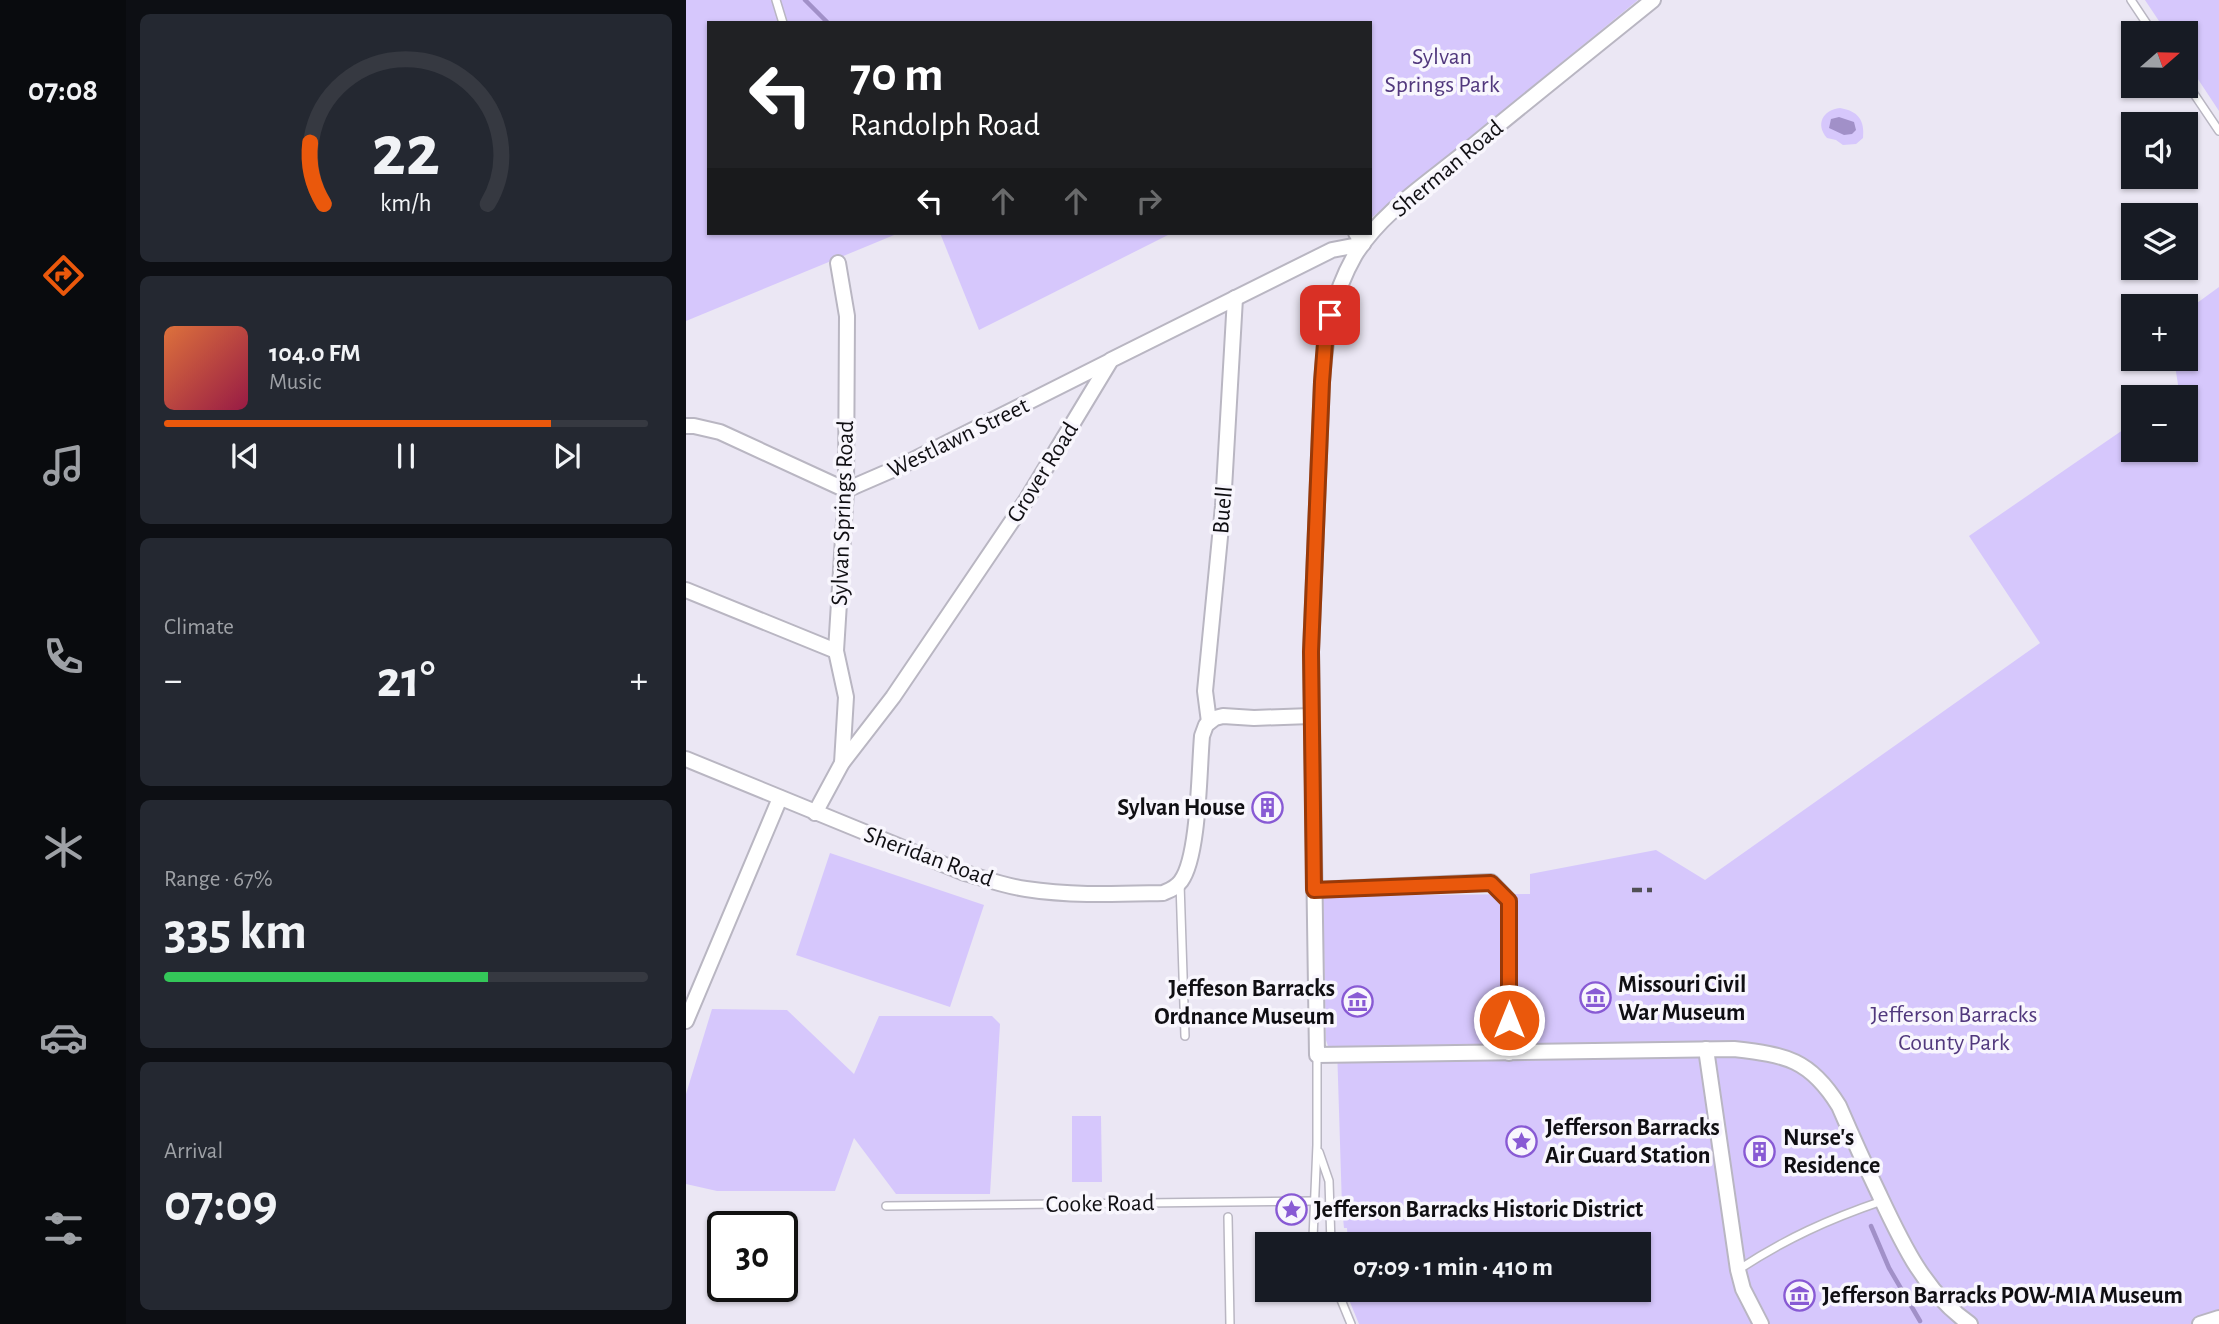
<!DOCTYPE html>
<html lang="en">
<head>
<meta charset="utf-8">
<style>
	body { margin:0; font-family:"Alegreya Sans",sans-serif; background:#242831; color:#f1f3f6; height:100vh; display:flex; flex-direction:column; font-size:26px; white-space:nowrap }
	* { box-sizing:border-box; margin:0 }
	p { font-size:23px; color:#9ea1a6 }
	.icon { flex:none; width:38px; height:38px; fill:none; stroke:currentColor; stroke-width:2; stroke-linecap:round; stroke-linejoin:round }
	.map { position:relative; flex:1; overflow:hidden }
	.sheet { display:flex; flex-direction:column; gap:14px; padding:14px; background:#0d0f14; width:560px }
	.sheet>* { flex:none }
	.guide { position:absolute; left:21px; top:21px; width:665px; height:214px; border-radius:0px; box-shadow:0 2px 5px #0004; background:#202124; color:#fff; overflow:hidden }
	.needle { width:46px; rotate:70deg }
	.fabs { position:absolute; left:1435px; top:21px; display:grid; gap:14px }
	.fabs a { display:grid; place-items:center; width:77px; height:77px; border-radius:0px; background:#171b24; box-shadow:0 2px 5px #0004; font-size:35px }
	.speed { position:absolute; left:21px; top:1211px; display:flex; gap:14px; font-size:35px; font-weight:700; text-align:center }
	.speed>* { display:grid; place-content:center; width:91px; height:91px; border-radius:50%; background:#171b24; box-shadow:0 2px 5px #0004; line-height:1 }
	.speed .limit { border:4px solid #111; border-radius:10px; background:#fff; color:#111 }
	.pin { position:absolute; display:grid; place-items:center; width:60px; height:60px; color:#fff; margin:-30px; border-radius:14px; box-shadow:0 4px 10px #0006 }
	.me { position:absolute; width:77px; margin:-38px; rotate:0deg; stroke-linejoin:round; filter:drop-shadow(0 0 5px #0008) }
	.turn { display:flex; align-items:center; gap:24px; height:147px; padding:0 28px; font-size:32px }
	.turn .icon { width:91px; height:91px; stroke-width:2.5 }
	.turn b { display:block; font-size:49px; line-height:60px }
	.lanes { display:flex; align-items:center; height:66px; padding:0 28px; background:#0003; justify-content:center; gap:35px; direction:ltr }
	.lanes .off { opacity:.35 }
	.big { font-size:52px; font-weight:700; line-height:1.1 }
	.sheet .widget { flex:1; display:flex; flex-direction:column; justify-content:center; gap:10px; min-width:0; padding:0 24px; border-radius:10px; background:#242831 }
	.sheet .dial { align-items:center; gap:0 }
	.dial svg { height:182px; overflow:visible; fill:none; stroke:#363941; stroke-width:7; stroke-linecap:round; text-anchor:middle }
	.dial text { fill:#f1f3f6; stroke:none }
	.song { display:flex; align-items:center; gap:21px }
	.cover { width:84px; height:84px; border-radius:10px; background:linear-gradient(135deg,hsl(20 70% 55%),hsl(340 70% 35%)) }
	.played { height:7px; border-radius:4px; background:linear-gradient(90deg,#ea580c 80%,#363941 80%) }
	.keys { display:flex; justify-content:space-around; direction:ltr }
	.heat { display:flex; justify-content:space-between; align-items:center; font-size:38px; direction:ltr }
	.charge { height:10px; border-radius:5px; background:linear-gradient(90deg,#34c759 67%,#363941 0) }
	.trip { position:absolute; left:569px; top:1232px; width:396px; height:70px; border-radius:0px; background:#171b24; box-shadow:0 2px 5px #0004; font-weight:700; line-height:70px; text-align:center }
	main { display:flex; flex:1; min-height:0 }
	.tabs { display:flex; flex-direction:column; width:126px; justify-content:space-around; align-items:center; background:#090b0e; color:#9ea1a6 }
	.tabs .icon { width:49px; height:49px }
	.tabs .selected { color:#ea580c }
	.tabs b { font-size:32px; color:#f1f3f6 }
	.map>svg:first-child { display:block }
	.green { fill:#d6c7fc }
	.water { fill:#a190c8 }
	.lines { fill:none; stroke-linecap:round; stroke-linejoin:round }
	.stream { stroke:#a190c8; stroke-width:4.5 }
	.lane-casing { stroke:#b9b6c2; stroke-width:10 }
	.street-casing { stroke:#b9b6c2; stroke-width:18 }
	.lane { stroke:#fff; stroke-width:7 }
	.street { stroke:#fff; stroke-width:14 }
	.rail { stroke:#514f55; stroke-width:4.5; stroke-dasharray:10 5; stroke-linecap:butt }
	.route-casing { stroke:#983908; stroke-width:18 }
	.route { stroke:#ea580c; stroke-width:12 }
	.labels { text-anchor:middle; stroke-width:7; stroke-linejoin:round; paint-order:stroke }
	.park-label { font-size:24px; fill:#51387d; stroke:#f8f6fd }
	.street-label { font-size:24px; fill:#100f13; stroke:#f8f6fd }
	.poi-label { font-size:24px; font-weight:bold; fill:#100f13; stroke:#f8f6fd; text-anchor:start }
</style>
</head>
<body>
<main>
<nav class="tabs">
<b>07:08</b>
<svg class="icon selected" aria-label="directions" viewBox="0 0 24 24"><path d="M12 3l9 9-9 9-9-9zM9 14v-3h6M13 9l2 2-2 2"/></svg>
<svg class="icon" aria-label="music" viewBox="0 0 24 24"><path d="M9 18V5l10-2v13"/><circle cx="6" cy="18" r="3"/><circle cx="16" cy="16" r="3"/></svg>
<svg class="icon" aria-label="phone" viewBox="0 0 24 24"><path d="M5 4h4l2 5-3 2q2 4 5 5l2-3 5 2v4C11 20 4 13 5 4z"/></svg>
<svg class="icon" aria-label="climate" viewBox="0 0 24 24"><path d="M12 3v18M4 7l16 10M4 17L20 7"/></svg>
<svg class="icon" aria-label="car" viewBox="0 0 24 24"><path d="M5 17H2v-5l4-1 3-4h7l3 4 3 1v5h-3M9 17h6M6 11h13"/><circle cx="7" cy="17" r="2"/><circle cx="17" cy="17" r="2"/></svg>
<svg class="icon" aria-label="filters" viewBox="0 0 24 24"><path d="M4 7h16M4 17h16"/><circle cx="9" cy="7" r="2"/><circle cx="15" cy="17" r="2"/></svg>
</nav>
<section class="sheet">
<div class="widget dial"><svg viewBox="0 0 100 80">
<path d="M14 69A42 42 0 1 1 86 69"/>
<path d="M14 69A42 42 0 0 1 8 42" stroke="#ea580c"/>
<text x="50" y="56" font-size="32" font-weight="700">22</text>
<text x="50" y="72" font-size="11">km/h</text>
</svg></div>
<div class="widget">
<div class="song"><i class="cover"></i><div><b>104.0 FM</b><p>Music</p></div></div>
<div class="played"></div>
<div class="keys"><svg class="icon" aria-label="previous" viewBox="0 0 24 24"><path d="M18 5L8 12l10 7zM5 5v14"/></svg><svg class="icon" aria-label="pause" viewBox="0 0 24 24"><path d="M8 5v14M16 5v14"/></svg><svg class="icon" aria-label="next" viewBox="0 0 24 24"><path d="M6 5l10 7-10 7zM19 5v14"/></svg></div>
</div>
<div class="widget"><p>Climate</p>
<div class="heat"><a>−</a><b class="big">21°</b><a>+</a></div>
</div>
<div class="widget"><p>Range · 67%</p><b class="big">335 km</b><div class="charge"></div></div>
<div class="widget"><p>Arrival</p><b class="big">07:09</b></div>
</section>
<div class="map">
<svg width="1533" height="1324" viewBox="0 0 1533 1324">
	<rect width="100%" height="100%" fill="#ebe7f4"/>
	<g class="green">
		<polygon points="0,0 952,0 684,219 684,23 23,23 23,233 213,233 0,321"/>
		<polygon points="1459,0 1533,0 1533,111 1500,61 1500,33 1481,33"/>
		<path d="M1154,108C1172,111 1179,120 1177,138L1170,144L1157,145L1150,140L1141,138C1129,124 1137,110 1154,108Z"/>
		<polygon points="254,233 486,233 293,330"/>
		<polygon points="1533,287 1533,1324 673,1324 659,1290 952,1290 952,1244 662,1244 661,1228 658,1228 656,1207 651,1047 642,1046 640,1040 637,896 844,894 844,874 970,850 1019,880 1354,643 1283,536 1447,423 1447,450 1500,450 1500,397 1484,397 1493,391 1488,359 1500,359 1500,311"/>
		<polygon points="144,853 298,905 264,1007 110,955"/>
		<polygon points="26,1009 101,1010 168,1074 193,1016 306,1016 314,1024 304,1194 210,1194 168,1138 149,1191 31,1191 0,1184 0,1094"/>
		<polygon points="386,1116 415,1116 416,1182 386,1182"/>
	</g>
	<polygon class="water" points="1153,117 1168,122 1170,130 1166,134 1158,135 1143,128 1145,119"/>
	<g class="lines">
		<g class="stream">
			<polyline points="119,0 142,23"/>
			<polyline points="1185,1226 1203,1268 1234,1321"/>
		</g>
		<defs>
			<g id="lane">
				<polyline points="90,0 97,23"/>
				<polyline points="1445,0 1467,33"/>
				<polyline points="1500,82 1533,131"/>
				<polyline points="494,883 499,1036"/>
				<polyline points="633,1152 643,1181 645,1244"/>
				<polyline points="200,1206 628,1201"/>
				<polyline points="542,1217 544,1324"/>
				<polyline points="630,1244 627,1238 631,1145 631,1055"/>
				<path d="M1052,1270C1099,1239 1143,1219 1196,1201"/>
				<polyline points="651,1290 665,1324"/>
			</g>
			<g id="street">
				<path d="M967,0C904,51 840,102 777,154C740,184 695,213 669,255C646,295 639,337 636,382L625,652L631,1055L1048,1049C1100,1055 1124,1059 1153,1106C1166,1136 1179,1165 1193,1194C1216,1243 1239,1293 1284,1324"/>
				<polyline points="152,263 161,316 160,490 150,651 160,697 156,763"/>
				<polyline points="0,426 8,426 34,432 160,490 213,467 424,361"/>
				<polyline points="0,590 150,651"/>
				<polyline points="523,722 519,691 537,506 549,298"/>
				<path d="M0,759L276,872C297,878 318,886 340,889C385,896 431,894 477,893C484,890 490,888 495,881C513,857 513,770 516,736L520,725L529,718L537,716L568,718L625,716"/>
				<polyline points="129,813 156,763 207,697 341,499 425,360 646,250 677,244 670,233"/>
				<polyline points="628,890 805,882 823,901 823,1053"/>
				<polyline points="0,1021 94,798"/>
				<polyline points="1020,1049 1052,1270 1057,1289 1075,1324"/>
				<polyline points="1514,1324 1533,1318"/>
			</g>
		</defs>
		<use href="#lane" class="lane-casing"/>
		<use href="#street" class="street-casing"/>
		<use href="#lane" class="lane"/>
		<use href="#street" class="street"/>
		<polyline class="rail" points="946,890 966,890"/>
	</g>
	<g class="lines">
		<defs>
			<polyline id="route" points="644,315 639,343 636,382 625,652 628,890 805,883 823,901 823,1020"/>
		</defs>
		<use href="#route" class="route-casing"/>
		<use href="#route" class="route"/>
	</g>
	<defs>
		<symbol id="building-ring" viewBox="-11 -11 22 22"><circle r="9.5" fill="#f8f6fd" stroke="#885ad4" stroke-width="1.5"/><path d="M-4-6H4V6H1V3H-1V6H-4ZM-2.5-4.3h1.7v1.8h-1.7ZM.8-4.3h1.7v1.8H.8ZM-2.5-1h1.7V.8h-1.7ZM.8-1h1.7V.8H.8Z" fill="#885ad4"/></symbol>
		<symbol id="museum-ring" viewBox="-11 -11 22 22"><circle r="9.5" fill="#f8f6fd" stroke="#885ad4" stroke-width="1.5"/><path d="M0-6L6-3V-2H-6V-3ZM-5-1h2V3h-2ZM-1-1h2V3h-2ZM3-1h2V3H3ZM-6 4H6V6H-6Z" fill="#885ad4"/></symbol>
		<symbol id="sight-ring" viewBox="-11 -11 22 22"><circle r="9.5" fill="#f8f6fd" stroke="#885ad4" stroke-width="1.5"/><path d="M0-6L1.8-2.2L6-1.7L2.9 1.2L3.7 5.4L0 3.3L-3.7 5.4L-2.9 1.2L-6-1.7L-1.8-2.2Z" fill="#885ad4"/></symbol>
	</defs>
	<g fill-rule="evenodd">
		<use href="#building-ring" x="564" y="790" width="35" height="35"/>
		<use href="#museum-ring" x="892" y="980" width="35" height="35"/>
		<use href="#museum-ring" x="654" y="984" width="35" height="35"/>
		<use href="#sight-ring" x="818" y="1124" width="35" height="35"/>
		<use href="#building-ring" x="1056" y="1134" width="35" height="35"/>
		<use href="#sight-ring" x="588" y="1192" width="35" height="35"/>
		<use href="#museum-ring" x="1096" y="1278" width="35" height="35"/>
	</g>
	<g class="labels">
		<g class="park-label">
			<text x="756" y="64">Sylvan<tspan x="756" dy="28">Springs Park</tspan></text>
			<text x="1268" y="1022">Jefferson Barracks<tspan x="1268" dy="28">County Park</tspan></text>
		</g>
		<g class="street-label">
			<text transform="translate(761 168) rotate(-40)" y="8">Sherman Road</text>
			<text transform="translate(272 437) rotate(-26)" y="8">Westlawn Street</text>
			<text transform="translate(356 472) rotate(-58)" y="8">Grover Road</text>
			<text transform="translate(536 510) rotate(-85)" y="8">Buell</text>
			<text transform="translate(156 513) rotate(-88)" y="8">Sylvan Springs Road</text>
			<text transform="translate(243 856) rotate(20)" y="8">Sheridan Road</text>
			<text transform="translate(414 1203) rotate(-1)" y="8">Cooke Road</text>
		</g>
		<g class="poi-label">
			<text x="559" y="815" text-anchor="end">Sylvan House</text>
			<text x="932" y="992">Missouri Civil<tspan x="932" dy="28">War Museum</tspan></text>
			<text x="649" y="996" text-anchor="end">Jeffeson Barracks<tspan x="649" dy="28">Ordnance Museum</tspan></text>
			<text x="859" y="1135">Jefferson Barracks<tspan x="859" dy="28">Air Guard Station</tspan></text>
			<text x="1097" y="1145">Nurse's<tspan x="1097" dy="28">Residence</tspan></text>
			<text x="628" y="1217">Jefferson Barracks Historic District</text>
			<text x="1136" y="1303">Jefferson Barracks POW-MIA Museum</text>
		</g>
	</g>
</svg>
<div class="fabs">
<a><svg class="needle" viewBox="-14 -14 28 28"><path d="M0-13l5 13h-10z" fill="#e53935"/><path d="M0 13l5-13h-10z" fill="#9ea1a6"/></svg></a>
<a><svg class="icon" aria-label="sound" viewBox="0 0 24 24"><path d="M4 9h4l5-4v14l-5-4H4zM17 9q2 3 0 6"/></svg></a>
<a><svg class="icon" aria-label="layers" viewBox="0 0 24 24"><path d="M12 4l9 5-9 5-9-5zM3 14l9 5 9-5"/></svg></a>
<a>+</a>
<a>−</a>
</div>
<div class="speed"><div class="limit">30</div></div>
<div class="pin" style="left:644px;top:315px;background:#d93025"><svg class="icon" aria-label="arrive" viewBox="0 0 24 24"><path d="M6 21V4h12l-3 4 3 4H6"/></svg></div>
<svg class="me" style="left:823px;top:1020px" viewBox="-20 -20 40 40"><circle r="17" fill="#ea580c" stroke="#fff" stroke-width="3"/><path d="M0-11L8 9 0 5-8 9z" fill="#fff"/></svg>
<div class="trip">07:09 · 1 min · 410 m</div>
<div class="guide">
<div class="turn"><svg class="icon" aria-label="left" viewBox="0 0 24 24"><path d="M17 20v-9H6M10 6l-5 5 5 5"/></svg><div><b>70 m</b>Randolph Road</div></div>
<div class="lanes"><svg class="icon" aria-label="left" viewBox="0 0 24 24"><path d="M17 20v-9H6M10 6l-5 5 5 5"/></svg><svg class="icon off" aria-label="ahead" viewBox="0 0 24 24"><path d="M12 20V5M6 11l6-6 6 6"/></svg><svg class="icon off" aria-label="ahead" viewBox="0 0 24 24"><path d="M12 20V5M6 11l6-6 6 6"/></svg><svg class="icon off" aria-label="right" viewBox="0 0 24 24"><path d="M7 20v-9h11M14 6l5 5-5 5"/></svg></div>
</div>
</div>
</main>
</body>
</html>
